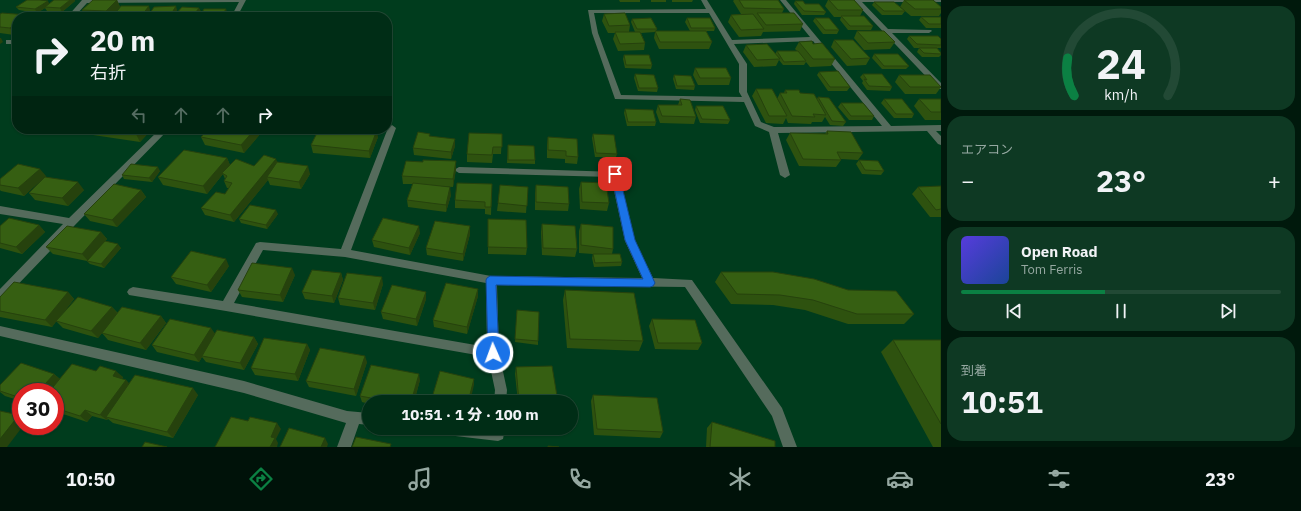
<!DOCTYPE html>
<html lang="ja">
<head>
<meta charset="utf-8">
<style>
	body { margin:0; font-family:"IBM Plex Sans","Noto Sans JP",sans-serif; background:#0e3923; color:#f1f3f6; height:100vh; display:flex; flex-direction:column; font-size:15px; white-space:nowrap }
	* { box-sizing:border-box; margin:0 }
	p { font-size:13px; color:#95a8a1 }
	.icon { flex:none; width:22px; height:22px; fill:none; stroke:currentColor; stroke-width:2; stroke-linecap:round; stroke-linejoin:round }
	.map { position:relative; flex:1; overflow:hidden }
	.panel { display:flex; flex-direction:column; gap:6px; padding:6px; background:#00190c; width:360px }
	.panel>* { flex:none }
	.hud { position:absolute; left:12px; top:12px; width:380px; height:122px; border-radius:16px; box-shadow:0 1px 3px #0004,0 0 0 1px #224935; background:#002d16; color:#f1f3f6; overflow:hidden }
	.speed { position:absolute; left:12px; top:383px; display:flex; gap:8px; font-size:20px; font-weight:700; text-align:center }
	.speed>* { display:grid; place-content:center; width:52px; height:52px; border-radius:50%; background:#002d16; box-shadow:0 1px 3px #0004,0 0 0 1px #224935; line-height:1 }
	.speed .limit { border:6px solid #d22; background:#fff; color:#111 }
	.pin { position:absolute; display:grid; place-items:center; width:34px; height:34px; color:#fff; margin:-17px; border-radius:8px; box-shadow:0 2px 6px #0006 }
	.me { position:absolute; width:44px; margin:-22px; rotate:358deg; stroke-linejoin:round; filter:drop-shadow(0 0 3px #0008) }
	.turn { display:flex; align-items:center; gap:14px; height:84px; padding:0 12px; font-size:18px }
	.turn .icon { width:52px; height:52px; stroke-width:2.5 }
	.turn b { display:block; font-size:28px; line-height:34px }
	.lanes { display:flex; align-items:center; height:38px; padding:0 12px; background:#0003; justify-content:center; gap:20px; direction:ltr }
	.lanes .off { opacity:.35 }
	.big { font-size:30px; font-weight:800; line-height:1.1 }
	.panel .tile { flex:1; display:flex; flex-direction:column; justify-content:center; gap:6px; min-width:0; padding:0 14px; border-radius:16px; background:#0e3923 }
	.panel .dial { align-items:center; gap:0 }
	.dial svg { height:104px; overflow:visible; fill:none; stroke:#224935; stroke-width:7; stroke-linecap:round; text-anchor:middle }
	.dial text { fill:#f1f3f6; stroke:none }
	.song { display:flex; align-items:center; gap:12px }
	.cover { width:48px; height:48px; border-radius:6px; background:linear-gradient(135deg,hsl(250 70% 55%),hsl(220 70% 35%)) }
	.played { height:4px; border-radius:2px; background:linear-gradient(90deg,#0b8043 45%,#224935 45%) }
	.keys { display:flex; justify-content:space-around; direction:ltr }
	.heat { display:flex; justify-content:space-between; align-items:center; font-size:22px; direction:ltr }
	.trip { position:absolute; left:362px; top:395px; width:216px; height:40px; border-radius:20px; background:#002d16; box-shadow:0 1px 3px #0004,0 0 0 1px #224935; font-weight:800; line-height:40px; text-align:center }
	.tabs { display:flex; height:64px; justify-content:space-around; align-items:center; background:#001209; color:#95a8a1 }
	.tabs .icon { width:28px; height:28px }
	.tabs .active { color:#0b8043 }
	.tabs b { font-size:18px; color:#f1f3f6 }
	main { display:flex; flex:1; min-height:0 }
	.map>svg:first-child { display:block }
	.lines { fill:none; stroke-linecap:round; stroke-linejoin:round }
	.minor { fill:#556b5c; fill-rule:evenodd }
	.wall { fill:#2e520f }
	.shaded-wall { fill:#26420d }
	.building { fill:#365f12; stroke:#26420d }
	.route { fill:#1a73e8; stroke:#114b97 }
</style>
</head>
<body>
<main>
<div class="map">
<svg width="941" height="447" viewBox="0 0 941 447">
	<rect width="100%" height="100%" fill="#003c1d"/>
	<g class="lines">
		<g class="minor">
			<polygon points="82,0 246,0 237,17 231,17 239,2 87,3 74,17 67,17"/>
			<path d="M701,0H707L732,40L810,37L780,0H786L891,126L941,125V131H936L941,136V145L938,144L927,131L778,133L790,175L785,178L780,175L769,132L755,126L744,102L615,99L592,33L588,10L706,9ZM594,13H709L739,64V92L742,97L621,95L598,33ZM813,41L882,126L774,127L761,122L747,92V64L734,44Z"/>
			<polygon points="853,0 941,0 941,2 862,2 888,29 931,30 932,31 929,33 892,33 941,83 941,89 938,89"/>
			<rect x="6" y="40" width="11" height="4"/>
			<path d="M392,125L396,128L351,250L491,276L642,278L625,241L611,177L459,173L454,170L459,167L618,172L635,241L653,278L692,280L782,408L797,447H783L772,416L685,287L497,285L499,353L507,390L506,402H494L495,390L488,357L226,311L129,295L127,292L129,289L133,287L223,301L256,243L260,242L341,249L388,128ZM263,250L345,257L486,283L487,347L234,303Z"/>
			<polygon points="160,129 169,129 75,225 4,299 0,301 0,289 63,224 0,214 0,206 69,218"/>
			<polygon points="0,326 244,381 347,411 369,413 369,425 359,424 351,447 337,447 346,423 244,393 0,336"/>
			<polygon points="440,428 505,428 503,439 498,441 447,435 442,433"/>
		</g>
	</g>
	<g class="wall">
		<polygon points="54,0 75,0 75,1 62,12 47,11 45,8 37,13 19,10 16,7 49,4"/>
		<polygon points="117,0 120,7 110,17 68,17 83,12 82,10"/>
		<polygon points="619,0 640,0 640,2 620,2"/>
		<rect x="651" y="0" width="15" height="2"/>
		<polygon points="672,0 693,0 692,2 672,2"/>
		<polygon points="734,0 778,0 784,9 782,13 803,24 800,31 763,32 761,36 739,37 728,22 731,15 741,14 733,1"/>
		<polygon points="828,0 854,0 863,10 860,16 873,26 871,30 848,30 840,20 841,17 834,17 825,6"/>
		<polygon points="904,0 941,7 941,13 939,16 911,16 900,7"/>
		<polygon points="795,1 805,4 826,12 824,15 802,15 794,4"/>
		<polygon points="874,2 905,11 902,15 882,15 872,5"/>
		<polygon points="150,10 144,17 115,17 114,15"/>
		<polygon points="177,10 173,17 148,17 148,16"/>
		<polygon points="201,11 196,17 175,17 175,15"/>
		<polygon points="0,14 28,15 29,17 17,17 17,33 14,35 0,33"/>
		<polygon points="604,14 630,25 629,32 635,32 631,22 632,19 657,29 656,31 690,31 685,22 687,18 715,28 714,31 706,31 712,42 709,49 659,49 654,38 655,32 641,33 645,43 644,50 618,51 613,39 615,33 608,33 602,21"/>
		<polygon points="921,17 941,17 941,28 926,28 919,20"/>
		<polygon points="815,18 839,30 837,34 823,34 813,21"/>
		<polygon points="857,31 895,42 890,49 864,50 854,38"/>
		<polygon points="909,36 941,39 941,48 914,48 907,39"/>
		<polygon points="834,40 870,58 866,65 847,66 831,47"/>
		<polygon points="799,42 813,44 835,59 831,66 810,67 806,62 804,65 783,65 779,60 776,66 754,67 743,52 746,45 775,54 777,51 797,51 795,49"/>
		<polygon points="919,48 941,53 941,55 939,57 922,57 917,52"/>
		<polygon points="874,54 909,66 906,69 882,69 872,58"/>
		<polygon points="624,55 652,65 651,69 625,68 623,59"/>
		<polygon points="695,68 731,78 729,85 698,85 693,75"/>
		<polygon points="819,72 850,87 847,91 828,91 817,75"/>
		<polygon points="635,74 658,88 657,92 638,91 634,78"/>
		<polygon points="863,74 892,87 890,91 867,90 862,83 863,81 860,77"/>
		<polygon points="674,75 695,86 694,90 676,89 673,79"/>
		<polygon points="899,75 941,87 936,94 905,94 895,82"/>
		<polygon points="756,89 777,99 780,93 784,93 785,90 800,93 817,99 818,97 846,122 843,126 830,125 825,117 822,122 812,122 811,124 788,123 786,118 783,124 766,123 752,96"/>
		<polygon points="680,99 696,117 694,124 660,123 656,112 658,105 678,105"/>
		<polygon points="884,99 914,114 912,118 894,118 881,103"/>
		<polygon points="919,99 941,99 941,120 925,120 914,106"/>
		<polygon points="841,103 874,116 872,120 849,120 838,107"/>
		<polygon points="696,106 730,120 728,124 700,123 695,110"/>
		<polygon points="625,109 656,122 655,126 627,126 624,113"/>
		<polygon points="50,129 81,129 77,133"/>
		<polygon points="89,129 152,129 140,142 93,135"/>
		<polygon points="209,129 260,129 261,133 244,153 205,145 201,137"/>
		<polygon points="827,131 863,153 858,160 841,159 841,160 836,167 799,166 786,140 790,133 825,134"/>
		<polygon points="502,134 501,154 493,154 492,163 467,162 467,154"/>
		<polygon points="593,134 617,154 616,157 595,157 592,138"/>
		<polygon points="430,136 455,146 451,159 414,155 413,148"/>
		<polygon points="378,137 370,158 313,153 311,145"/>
		<polygon points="548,137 578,157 577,164 565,163 565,159 547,158 547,145"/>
		<polygon points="508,145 535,160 535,164 507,163"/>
		<polygon points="227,158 230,165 254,166 277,162 310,174 301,189 270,185 268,180 234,222 205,215 201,208 225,194 229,188 227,188 224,181 225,179 223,174 207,194 163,185 158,177"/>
		<polygon points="859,160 884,171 881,175 862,174 856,164"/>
		<polygon points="456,169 453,187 438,186 451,195 446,212 408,207 407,200 413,184 403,184 402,176"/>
		<polygon points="160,171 152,182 124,179 122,175"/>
		<polygon points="46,176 45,177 84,190 68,206 35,200 29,193 41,180 24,196 1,191 0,190 0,179"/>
		<polygon points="581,182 609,203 607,211 580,209 579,189"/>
		<polygon points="492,184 491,215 485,214 485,209 455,208 455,200"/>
		<polygon points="536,185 569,204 568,211 535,210 535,193"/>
		<polygon points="941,186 941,217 930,217 912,194 918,187"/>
		<polygon points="528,187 526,213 497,211 498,203"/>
		<polygon points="141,190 146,197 117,227 90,221 84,214"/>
		<polygon points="278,214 267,229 241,223 239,219"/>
		<polygon points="488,219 527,248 526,255 488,254"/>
		<polygon points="542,224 577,249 575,257 542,255 541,232"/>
		<polygon points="581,224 613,249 612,254 622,262 621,266 594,267 592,258 593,254 579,253 579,231"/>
		<polygon points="39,225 45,232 22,254 0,248 0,226"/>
		<polygon points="101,232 107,239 105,241 121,248 104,268 90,264 87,261 53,254 46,247"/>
		<polygon points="420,233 410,255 374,247 372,240"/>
		<polygon points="470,234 463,261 427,255 426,248"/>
		<polygon points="229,266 211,292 176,284 171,277"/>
		<polygon points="721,272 848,290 914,314 904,324 848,324 805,310 773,305 731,304 715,282"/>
		<polygon points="341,273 343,280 334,303 305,299 302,292"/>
		<polygon points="295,275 283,302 242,297 238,290"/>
		<polygon points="383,284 375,310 340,305 338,298"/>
		<polygon points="478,289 478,296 467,334 434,327 433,320"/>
		<polygon points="565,290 643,341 639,351 567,348 563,300"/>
		<polygon points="68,292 74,299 57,321 112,307 118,313 161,316 166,323 146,350 108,340 102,333 98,338 63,328 56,321 52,327 0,317 0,297"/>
		<polygon points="426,299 417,326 383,319 381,312"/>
		<polygon points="517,310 538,341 538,345 515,342"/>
		<polygon points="652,319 702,343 698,350 655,349 649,326"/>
		<polygon points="215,333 254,337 258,344 244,370 206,362 202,357 199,362 157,352 152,345"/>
		<polygon points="893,340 941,340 941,447 933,447 881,352"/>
		<polygon points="307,344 310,350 298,381 255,375 251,368"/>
		<polygon points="367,362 356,396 309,387 306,381"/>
		<polygon points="516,367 558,402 518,402 515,374"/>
		<polygon points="96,371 123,377 122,379 126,380 129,384 198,395 173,438 113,423 108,419 107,420 92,416 87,422 63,414 55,408 59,404 55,403 55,392 21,392 21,401 5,396 0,392 0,385 54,374 60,379"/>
		<polygon points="420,380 414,402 369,402 369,404 362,402 360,396"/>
		<polygon points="593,395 663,432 660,438 594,435 591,401"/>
		<polygon points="712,422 775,447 706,447 707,428"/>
	</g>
	<g class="shaded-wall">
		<polygon points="70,0 75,0 75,1 62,12 60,8"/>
		<polygon points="117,0 120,7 110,17 109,17 106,11"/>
		<polygon points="48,1 50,5 45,7 45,8 37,13 35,9"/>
		<polygon points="149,6 150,10 144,17 143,17 142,15"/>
		<polygon points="176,6 177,10 173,17 170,17 170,16"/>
		<polygon points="199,8 201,11 196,17 193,17 193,16"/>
		<polygon points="226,9 227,12 224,17 221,17"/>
		<polygon points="93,13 95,17 88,17"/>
		<polygon points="17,23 17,33 14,35 10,28"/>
		<polygon points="0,38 1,38 3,42 0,44"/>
		<polygon points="74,129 81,129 77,133"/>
		<polygon points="141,129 152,129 140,142 136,134"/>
		<polygon points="255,129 260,129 261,133 244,153 241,145"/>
		<polygon points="377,130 378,137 370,158 369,151"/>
		<polygon points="455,139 455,146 451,159 451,152"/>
		<polygon points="227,158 230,165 207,194 203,186"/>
		<polygon points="276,159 279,166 267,177 268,180 234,222 230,215"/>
		<polygon points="456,161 456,169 453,187 453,179"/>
		<polygon points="308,166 310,174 301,189 299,182"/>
		<polygon points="158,167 160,171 152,182 149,178"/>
		<polygon points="40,169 46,176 24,196 18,188"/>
		<polygon points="78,182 84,190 68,206 62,198"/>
		<polygon points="450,187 451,195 446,212 446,205"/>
		<polygon points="141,190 146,197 117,227 112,220"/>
		<polygon points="276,210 278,214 267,229 266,225"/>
		<polygon points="39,225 45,232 22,254 16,247"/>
		<polygon points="419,226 420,233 410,255 409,248"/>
		<polygon points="470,226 470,234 463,261 463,254"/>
		<polygon points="101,232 107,239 88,261 82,254"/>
		<polygon points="118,244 121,248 104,268 101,264"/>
		<polygon points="226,259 229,266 211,292 207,285"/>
		<polygon points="292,268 295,275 283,302 280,295"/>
		<polygon points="341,273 343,280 334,303 332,296"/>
		<polygon points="382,277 383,284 375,310 373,303"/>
		<polygon points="478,289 478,296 467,334 467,327"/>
		<polygon points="68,292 74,299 52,327 45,320"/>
		<polygon points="426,292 426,299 417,326 416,319"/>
		<polygon points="112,307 118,314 98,338 91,331"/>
		<polygon points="161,316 166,323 146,350 140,343"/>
		<polygon points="211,328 216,335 202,356 202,357 199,362 194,355"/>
		<polygon points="254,337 258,344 244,370 240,363"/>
		<polygon points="307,344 310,350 298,381 295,374"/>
		<polygon points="365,356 367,362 356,396 354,389"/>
		<polygon points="116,371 123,377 119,382 113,376"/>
		<polygon points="54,374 61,380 51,392 38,392"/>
		<polygon points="419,374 420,380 414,402 411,402"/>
		<polygon points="474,379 474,385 470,402 468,402"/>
		<polygon points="126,380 132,386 106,417 108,419 107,420 100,415"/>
		<polygon points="193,388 198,395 173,438 167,432"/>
		<polygon points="85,410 92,416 87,422 80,416"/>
		<polygon points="19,415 21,417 21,426 23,426 7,447 0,447 0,439"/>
		<polygon points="277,423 281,429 276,439 278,443 277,447 270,447 271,437"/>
		<polygon points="325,438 328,444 327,447 321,447"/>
	</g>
	<g class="building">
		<polygon points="27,0 40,0 48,1 35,9 16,7"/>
		<polygon points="54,0 70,0 60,8 45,7"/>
		<polygon points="93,0 117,0 106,11 82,10"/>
		<polygon points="739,0 778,0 784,9 744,8"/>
		<polygon points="829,0 854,0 863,10 838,10"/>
		<polygon points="904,0 933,0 941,7 941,9 915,9"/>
		<polygon points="795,1 803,1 805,4 819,4 826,12 804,11"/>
		<polygon points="874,2 894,2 905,11 884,11"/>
		<polygon points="121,6 149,6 142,15 114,15"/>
		<polygon points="176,6 170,16 148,16 154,7"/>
		<polygon points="182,7 199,8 193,16 175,15"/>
		<polygon points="204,9 226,9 221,17 199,17"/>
		<polygon points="75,12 93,13 88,17 68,17"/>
		<polygon points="2,13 28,15 25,17 17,17 17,23 10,28 0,27 0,14"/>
		<polygon points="625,13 630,25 609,26 604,14"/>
		<polygon points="757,13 794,13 803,24 766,25"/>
		<polygon points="753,14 764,29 741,30 731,15"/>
		<polygon points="841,16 864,16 873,26 850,26"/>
		<polygon points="921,17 941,17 941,24 929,24"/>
		<polygon points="651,18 657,29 637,29 632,19"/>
		<polygon points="687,18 710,18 715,28 691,28"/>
		<polygon points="815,18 829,18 839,30 825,30"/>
		<polygon points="655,31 706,31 712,42 660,42"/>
		<polygon points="857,31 884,31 895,42 868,43"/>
		<polygon points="615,32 640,32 645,43 620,44"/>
		<polygon points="909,36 938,36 941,39 941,45 917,44"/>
		<polygon points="834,40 853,40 870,58 851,59"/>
		<polygon points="812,41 813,44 822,43 835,59 813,59 799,42"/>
		<polygon points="767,44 780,59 757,60 746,45"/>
		<polygon points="919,48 937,48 941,53 941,54 924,53"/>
		<polygon points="777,51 798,51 806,61 784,62"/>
		<polygon points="874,54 898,54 909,66 884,66"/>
		<polygon points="624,55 649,55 652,65 626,65"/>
		<polygon points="695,68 726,68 731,78 700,78"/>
		<polygon points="838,71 850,87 830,87 819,72"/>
		<polygon points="635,74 654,75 658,88 639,88"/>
		<polygon points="863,74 882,74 892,87 869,86 864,79 867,80"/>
		<polygon points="674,75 691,76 695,86 677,86"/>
		<polygon points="899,75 930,75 941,87 910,87"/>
		<polygon points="756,89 772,89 787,116 769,116"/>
		<polygon points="785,90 799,90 800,93 814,94 826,115 813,114 815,117 792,116 780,93 787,93"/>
		<polygon points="818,97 829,98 846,122 832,121"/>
		<polygon points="680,99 690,100 696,117 662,116 658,105 682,105"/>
		<polygon points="884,99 902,99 914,114 896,114"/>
		<polygon points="919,99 941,99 941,112 931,112"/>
		<polygon points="841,103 863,103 874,116 851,116"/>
		<polygon points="696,106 723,106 730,120 702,119"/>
		<polygon points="625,109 653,110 656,122 628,122"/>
		<polygon points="100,129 141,129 136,134"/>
		<polygon points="209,129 255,129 241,145 201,137"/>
		<polygon points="319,129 368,129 377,130 369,151 311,145"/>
		<polygon points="827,131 851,132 863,153 837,152 841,160 803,159 790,133 828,134"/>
		<polygon points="418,132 430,134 429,136 455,139 451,152 413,148"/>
		<polygon points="469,133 502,134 502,147 493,147 492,155 467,154"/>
		<polygon points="593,134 614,135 617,154 596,153"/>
		<polygon points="548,137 577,139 578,157 566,156 566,151 548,150"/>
		<polygon points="508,145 534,146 535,160 508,160"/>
		<polygon points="184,150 227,158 203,186 158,177"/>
		<polygon points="264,155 276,159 230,215 201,208 216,192 225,194 232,183 224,181 227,176 222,173 236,159 254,166"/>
		<polygon points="423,160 456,161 453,179 402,176 406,161 423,162"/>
		<polygon points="859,160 878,161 884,171 865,170"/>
		<polygon points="277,162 308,166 299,182 267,177"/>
		<polygon points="18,164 40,169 18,188 0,185 0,179"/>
		<polygon points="131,164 158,167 149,178 122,175"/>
		<polygon points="45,177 78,182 62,198 29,193"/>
		<polygon points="581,182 606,183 609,203 582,202"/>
		<polygon points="413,183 450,187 446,205 407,200"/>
		<polygon points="457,183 492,184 491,207 485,207 485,202 455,200"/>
		<polygon points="114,184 141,190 112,220 84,214"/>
		<polygon points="500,185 528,187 527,206 498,203"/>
		<polygon points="536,185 568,187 569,204 536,202"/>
		<polygon points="941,186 941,209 936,210 918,187"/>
		<polygon points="250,205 276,210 266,225 239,219"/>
		<polygon points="9,218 39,225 16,247 0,243 0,226"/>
		<polygon points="383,218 419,226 409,248 372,240"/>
		<polygon points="488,219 526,220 527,248 488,247"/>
		<polygon points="435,221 470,226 463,254 426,248"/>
		<polygon points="542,224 575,226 577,249 543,248"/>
		<polygon points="581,224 613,227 613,249 581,245"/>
		<polygon points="67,226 101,232 82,254 46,247"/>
		<polygon points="105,241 118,244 101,264 87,261"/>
		<polygon points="191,251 226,259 207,285 171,277"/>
		<polygon points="593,254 620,254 622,262 595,263"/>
		<polygon points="252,263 292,268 280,295 238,290"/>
		<polygon points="312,270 341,273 332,296 302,292"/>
		<polygon points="721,272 773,272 814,279 848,290 896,291 914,314 857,314 813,300 780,295 737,294"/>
		<polygon points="347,273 382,277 373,303 338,298"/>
		<polygon points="14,282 68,292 45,320 0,311 0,297"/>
		<polygon points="446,283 478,289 467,327 433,320"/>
		<polygon points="392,285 426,292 416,319 381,312"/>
		<polygon points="565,290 634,293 643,341 570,339"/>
		<polygon points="78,297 112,307 91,331 56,321"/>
		<polygon points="122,307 161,316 140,343 102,333"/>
		<polygon points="517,310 539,312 538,341 515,339"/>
		<polygon points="170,319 211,328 194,355 152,345"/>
		<polygon points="652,319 695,320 702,343 658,343"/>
		<polygon points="217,330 254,337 240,363 202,356"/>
		<polygon points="264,338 307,344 295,374 251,368"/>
		<polygon points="893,340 941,340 941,424"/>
		<polygon points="320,348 365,356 354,389 306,381"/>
		<polygon points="21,363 54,374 38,392 21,392 21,398 0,391 0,385"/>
		<polygon points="72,364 96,371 100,366 116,371 113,376 126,380 100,415 85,410 80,416 55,408 61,401 55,399 55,392 49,392"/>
		<polygon points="371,365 419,374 411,402 393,402 360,396"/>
		<polygon points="552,366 558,402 519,402 516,367"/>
		<polygon points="440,371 474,379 468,402 434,402 431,401"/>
		<polygon points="135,375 193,388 167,432 106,417"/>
		<polygon points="593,395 657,398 663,432 597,429"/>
		<polygon points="0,411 19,415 0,439"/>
		<polygon points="231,417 248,421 250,417 277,423 271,437 275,438 270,447 215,447"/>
		<polygon points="712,422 775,441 775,447 710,447"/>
		<polygon points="289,428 325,438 321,447 280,447"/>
		<polygon points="356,437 391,444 390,447 352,447"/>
		<polygon points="145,442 167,447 142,447"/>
		<polygon points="548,446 559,447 548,447"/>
	</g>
	<polygon class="route" points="615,171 619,174 635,240 655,283 653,286 650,287 496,285 499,353 497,356 493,358 489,356 488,353 486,280 487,278 490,276 643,279 625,240 611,174"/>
</svg>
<div class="speed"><div class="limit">30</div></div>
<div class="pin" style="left:615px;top:174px;background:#d93025"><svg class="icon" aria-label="arrive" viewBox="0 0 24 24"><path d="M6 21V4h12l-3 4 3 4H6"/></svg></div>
<svg class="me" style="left:493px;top:353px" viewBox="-20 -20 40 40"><circle r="17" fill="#1a73e8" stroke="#fff" stroke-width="3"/><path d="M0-11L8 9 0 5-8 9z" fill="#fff"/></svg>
<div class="trip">10:51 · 1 分 · 100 m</div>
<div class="hud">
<div class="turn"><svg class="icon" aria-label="right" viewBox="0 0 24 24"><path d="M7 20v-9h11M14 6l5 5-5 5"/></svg><div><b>20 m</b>右折</div></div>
<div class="lanes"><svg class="icon off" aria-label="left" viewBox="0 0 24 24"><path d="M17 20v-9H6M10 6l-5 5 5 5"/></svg><svg class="icon off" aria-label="ahead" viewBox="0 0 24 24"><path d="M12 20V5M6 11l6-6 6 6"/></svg><svg class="icon off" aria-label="ahead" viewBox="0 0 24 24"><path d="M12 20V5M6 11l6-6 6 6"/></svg><svg class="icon" aria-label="right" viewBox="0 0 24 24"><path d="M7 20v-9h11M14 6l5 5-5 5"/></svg></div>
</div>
</div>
<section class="panel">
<div class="tile dial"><svg viewBox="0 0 100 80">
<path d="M14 69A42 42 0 1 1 86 69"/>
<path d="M14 69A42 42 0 0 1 9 40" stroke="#0b8043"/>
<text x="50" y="56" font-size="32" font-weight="700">24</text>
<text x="50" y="72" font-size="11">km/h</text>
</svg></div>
<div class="tile"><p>エアコン</p>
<div class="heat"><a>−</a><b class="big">23°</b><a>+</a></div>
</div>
<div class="tile">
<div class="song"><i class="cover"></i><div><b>Open Road</b><p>Tom Ferris</p></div></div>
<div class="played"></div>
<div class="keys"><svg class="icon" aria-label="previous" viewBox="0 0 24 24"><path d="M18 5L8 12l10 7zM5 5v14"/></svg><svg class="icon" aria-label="pause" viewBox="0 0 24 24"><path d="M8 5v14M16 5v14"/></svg><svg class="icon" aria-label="next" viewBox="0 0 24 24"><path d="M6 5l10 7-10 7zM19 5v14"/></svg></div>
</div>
<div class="tile"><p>到着</p><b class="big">10:51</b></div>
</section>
</main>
<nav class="tabs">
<b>10:50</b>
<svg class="icon active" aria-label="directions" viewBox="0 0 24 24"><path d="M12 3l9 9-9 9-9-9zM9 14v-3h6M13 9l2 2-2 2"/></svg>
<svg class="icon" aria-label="music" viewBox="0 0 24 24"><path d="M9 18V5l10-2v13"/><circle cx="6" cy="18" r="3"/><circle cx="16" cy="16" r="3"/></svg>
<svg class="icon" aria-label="phone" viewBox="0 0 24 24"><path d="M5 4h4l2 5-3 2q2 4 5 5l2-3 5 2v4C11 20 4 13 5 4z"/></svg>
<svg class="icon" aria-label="climate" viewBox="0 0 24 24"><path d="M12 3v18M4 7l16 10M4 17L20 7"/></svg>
<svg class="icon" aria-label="car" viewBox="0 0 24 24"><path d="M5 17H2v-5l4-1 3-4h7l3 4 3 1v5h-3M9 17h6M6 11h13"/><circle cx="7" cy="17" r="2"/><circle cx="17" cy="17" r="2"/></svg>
<svg class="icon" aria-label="filters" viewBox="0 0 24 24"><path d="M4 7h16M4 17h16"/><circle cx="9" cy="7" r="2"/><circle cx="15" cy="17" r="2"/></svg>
<b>23°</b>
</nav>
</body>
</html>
